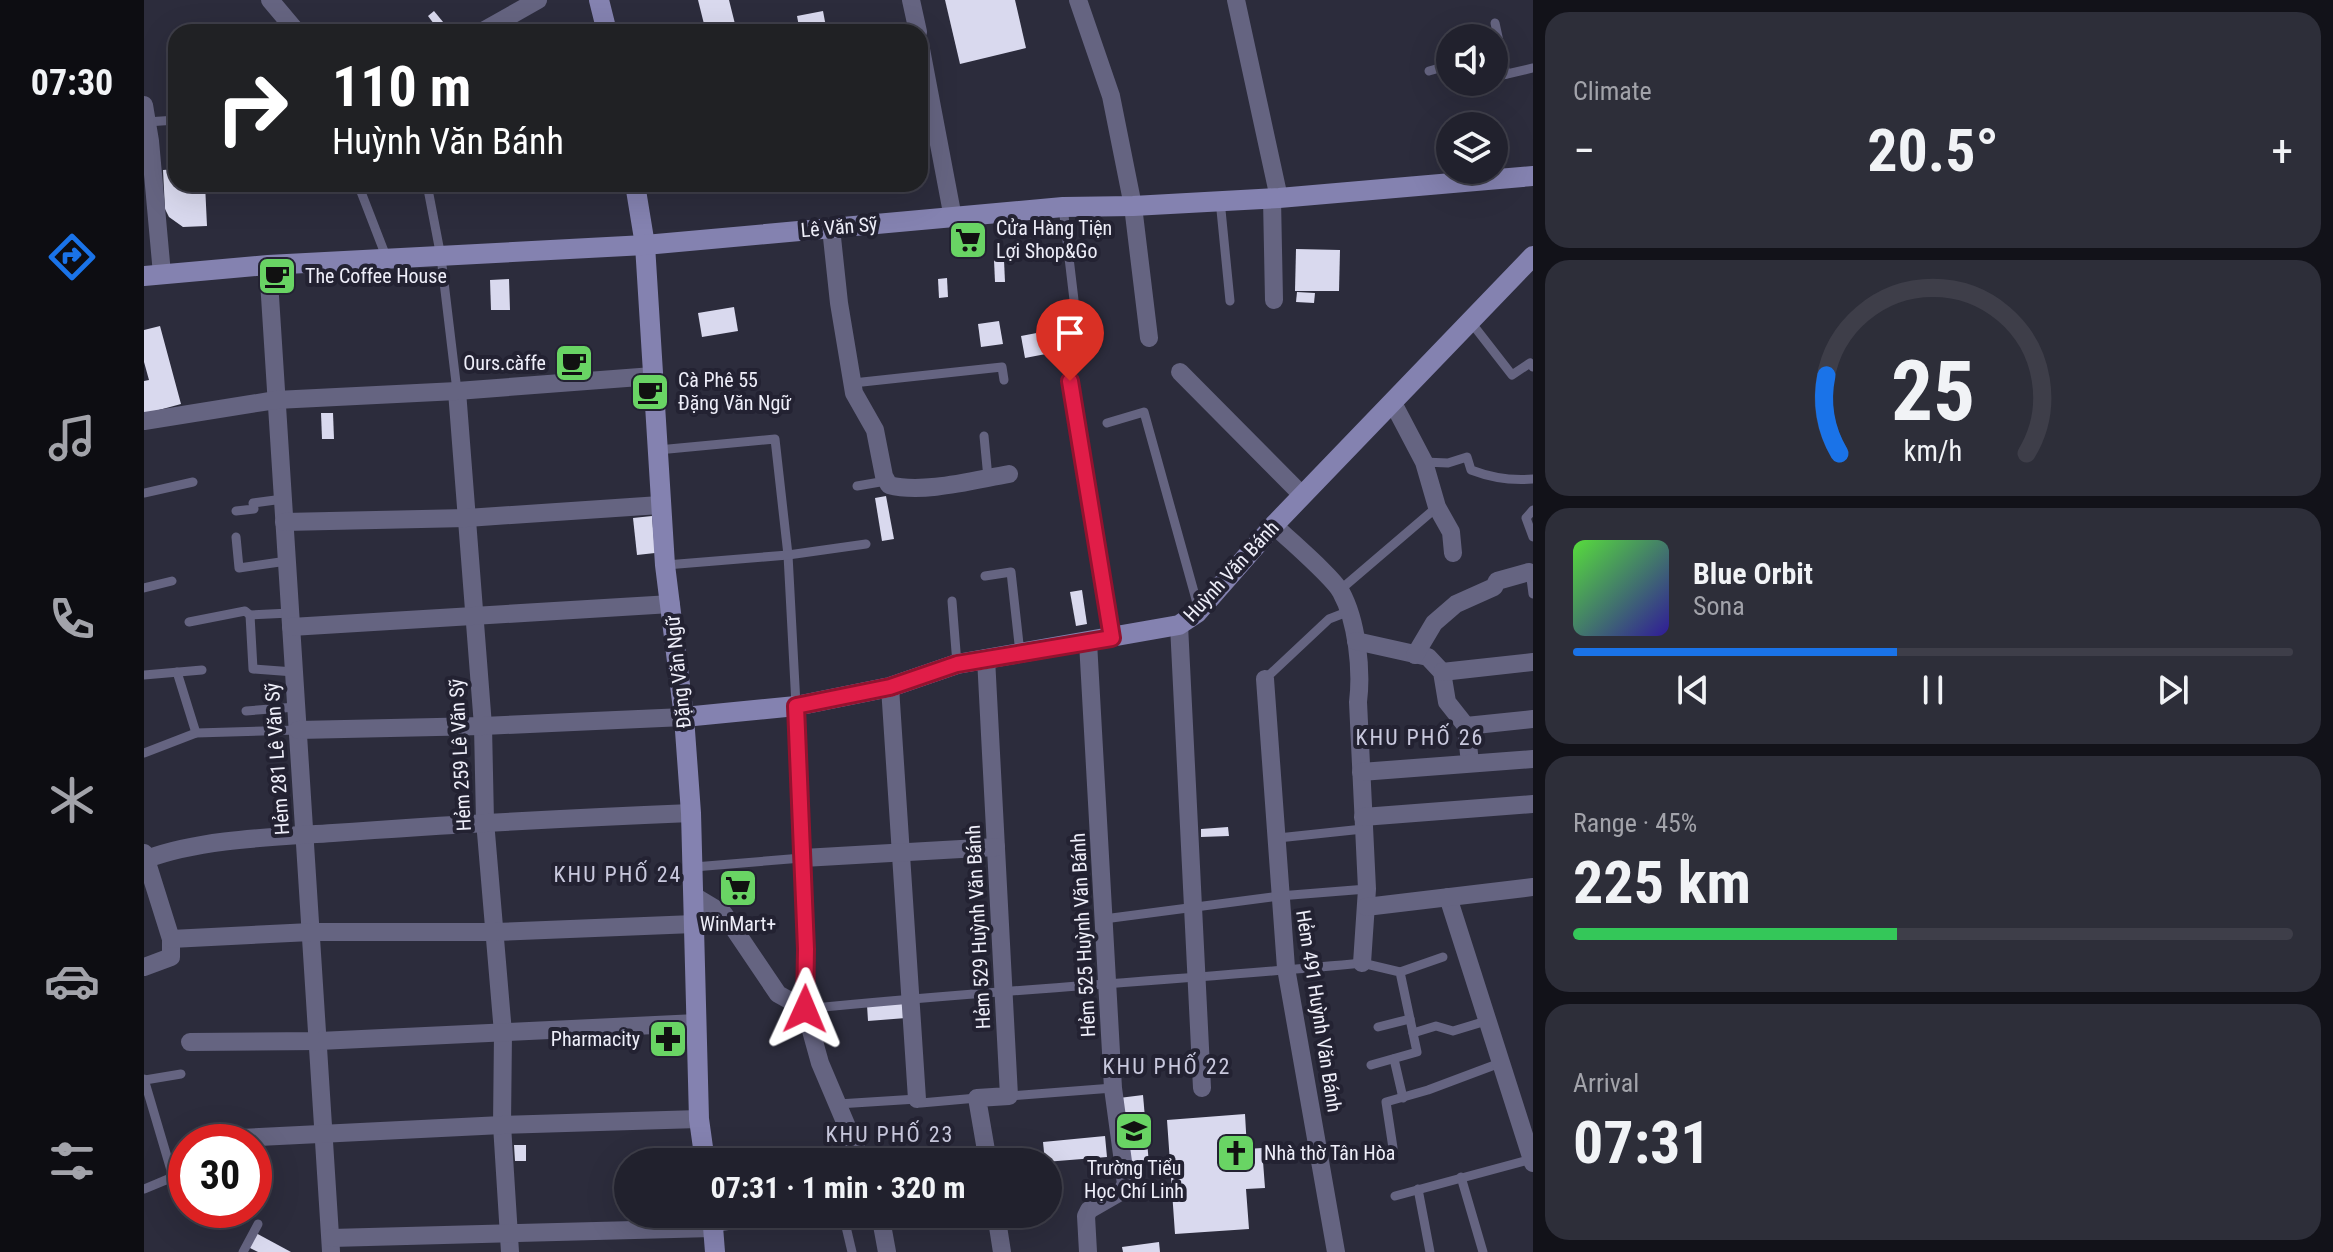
<!DOCTYPE html>
<html lang="en">
<head>
<meta charset="utf-8">
<style>
	body { margin:0; font-family:"Roboto Condensed",sans-serif; background:#2d2e39; color:#f1f3f6; height:100vh; display:flex; flex-direction:column; font-size:30px; white-space:nowrap }
	* { box-sizing:border-box; margin:0 }
	p { font-size:26px; color:#a2a3aa }
	.icon { flex:none; width:44px; height:44px; fill:none; stroke:currentColor; stroke-width:2; stroke-linecap:round; stroke-linejoin:round }
	.map { position:relative; flex:1; overflow:hidden }
	.details { display:flex; flex-direction:column; gap:12px; padding:12px; background:#121219; width:800px }
	.details>* { flex:none }
	.hud { position:absolute; left:24px; top:24px; width:760px; height:168px; border-radius:24px; box-shadow:0 8px 32px #0002,0 0 0 2px #3e3e49; background:#202124; color:#fff; overflow:hidden }
	.controls { position:absolute; left:1292px; top:24px; display:grid; gap:16px }
	.controls a { display:grid; place-items:center; width:72px; height:72px; border-radius:50%; background:#21212d; box-shadow:0 8px 32px #0002,0 0 0 2px #3e3e49; font-size:40px }
	.speed { position:absolute; left:24px; top:1124px; display:flex; gap:16px; font-size:40px; font-weight:700; text-align:center }
	.speed>* { display:grid; place-content:center; width:104px; height:104px; border-radius:50%; background:#21212d; box-shadow:0 8px 32px #0002,0 0 0 2px #3e3e49; line-height:1 }
	.speed .limit { border:12px solid #d22; background:#fff; color:#111 }
	.pin { position:absolute; display:grid; place-items:center; width:68px; height:68px; color:#fff; margin:-82px -34px; border-radius:50% 50% 50% 0; rotate:-45deg; box-shadow:0 0 8px #0007 }
	.pin .icon { rotate:45deg }
	.me { position:absolute; width:88px; margin:-44px; rotate:1deg; stroke-linejoin:round; filter:drop-shadow(0 0 6px #0008) }
	.turn { display:flex; align-items:center; gap:28px; height:168px; padding:0 32px; font-size:36px }
	.turn .icon { width:104px; height:104px; stroke-width:2.5 }
	.turn b { display:block; font-size:56px; line-height:68px }
	.big { font-size:60px; font-weight:700; line-height:1.1 }
	.details .card { flex:1; display:flex; flex-direction:column; justify-content:center; gap:12px; min-width:0; padding:0 28px; border-radius:24px; background:#2d2e39 }
	.details .dial { align-items:center; gap:0 }
	.dial svg { height:208px; overflow:visible; fill:none; stroke:#3e3e49; stroke-width:7; stroke-linecap:round; text-anchor:middle }
	.dial text { fill:#f1f3f6; stroke:none }
	.song { display:flex; align-items:center; gap:24px }
	.cover { width:96px; height:96px; border-radius:12px; background:linear-gradient(135deg,hsl(110 70% 55%),hsl(250 70% 35%)) }
	.played { height:8px; border-radius:4px; background:linear-gradient(90deg,#1a73e8 45%,#3e3e49 45%) }
	.keys { display:flex; justify-content:space-around; direction:ltr }
	.heat { display:flex; justify-content:space-between; align-items:center; font-size:44px; direction:ltr }
	.charge { height:12px; border-radius:6px; background:linear-gradient(90deg,#34c759 45%,#3e3e49 0) }
	.trip { position:absolute; left:470px; top:1148px; width:448px; height:80px; border-radius:40px; background:#21212d; box-shadow:0 8px 32px #0002,0 0 0 2px #3e3e49; font-weight:700; line-height:80px; text-align:center }
	main { display:flex; flex:1; min-height:0 }
	.dock { display:flex; flex-direction:column; width:144px; justify-content:space-around; align-items:center; background:#0d0d12; color:#a2a3aa }
	.dock .icon { width:56px; height:56px }
	.dock .active { color:#1a73e8 }
	.dock b { font-size:36px; color:#f1f3f6 }
	.map>svg:first-child { display:block }
	.building { fill:#d9d9ee }
	.lines { fill:none; stroke-linecap:round; stroke-linejoin:round }
	.lane { stroke:#656481; stroke-width:9 }
	.street { stroke:#656481; stroke-width:18 }
	.secondary { stroke:#8482b0; stroke-width:20 }
	.route-casing { stroke:#92132f; stroke-width:20 }
	.route { stroke:#e11d48; stroke-width:14 }
	.labels { text-anchor:middle; stroke-width:8; stroke-linejoin:round; paint-order:stroke }
	.street-label { font-size:20px; fill:#eeeef9; stroke:#232232 }
	.poi-label { font-size:20px; fill:#eeeef9; stroke:#232232; text-anchor:start }
	.neighbourhood-label { font-size:22px; letter-spacing:2px; fill:#c9c9de; stroke:#232232 }
</style>
</head>
<body>
<main>
<nav class="dock">
<b>07:30</b>
<svg class="icon active" aria-label="directions" viewBox="0 0 24 24"><path d="M12 3l9 9-9 9-9-9zM9 14v-3h6M13 9l2 2-2 2"/></svg>
<svg class="icon" aria-label="music" viewBox="0 0 24 24"><path d="M9 18V5l10-2v13"/><circle cx="6" cy="18" r="3"/><circle cx="16" cy="16" r="3"/></svg>
<svg class="icon" aria-label="phone" viewBox="0 0 24 24"><path d="M5 4h4l2 5-3 2q2 4 5 5l2-3 5 2v4C11 20 4 13 5 4z"/></svg>
<svg class="icon" aria-label="climate" viewBox="0 0 24 24"><path d="M12 3v18M4 7l16 10M4 17L20 7"/></svg>
<svg class="icon" aria-label="car" viewBox="0 0 24 24"><path d="M5 17H2v-5l4-1 3-4h7l3 4 3 1v5h-3M9 17h6M6 11h13"/><circle cx="7" cy="17" r="2"/><circle cx="17" cy="17" r="2"/></svg>
<svg class="icon" aria-label="filters" viewBox="0 0 24 24"><path d="M4 7h16M4 17h16"/><circle cx="9" cy="7" r="2"/><circle cx="15" cy="17" r="2"/></svg>
</nav>
<div class="map">
<svg width="1389" height="1252" viewBox="0 0 1389 1252">
	<rect width="100%" height="100%" fill="#2c2c3c"/>
	<g class="building">
		<polygon points="554,0 585,0 591,24 562,32"/>
		<polygon points="801,0 871,0 882,48 816,64"/>
		<polygon points="290,11 304,28 299,32 296,32 284,16"/>
		<polygon points="679,11 683,32 656,32 653,16"/>
		<polygon points="32,169 32,184 61,184 63,226 39,227 25,217 21,209 19,170"/>
		<polygon points="1152,249 1196,250 1195,291 1151,291"/>
		<polygon points="850,260 860,260 861,282 851,282"/>
		<polygon points="803,278 804,297 795,298 794,279"/>
		<polygon points="365,279 366,310 347,310 346,280"/>
		<polygon points="1153,292 1171,293 1170,303 1152,302"/>
		<polygon points="590,307 594,331 558,337 554,313"/>
		<polygon points="855,321 859,344 837,347 834,324"/>
		<polygon points="16,326 37,404 0,414 0,381 5,380 0,362 0,330"/>
		<polygon points="903,331 907,353 881,358 877,336"/>
		<polygon points="177,413 189,413 190,439 178,439"/>
		<polygon points="742,496 750,539 738,541 731,498"/>
		<polygon points="508,516 511,553 493,555 489,518"/>
		<polygon points="938,590 943,624 932,626 926,592"/>
		<polygon points="1084,827 1085,836 1057,837 1057,829"/>
		<polygon points="761,1001 762,1018 724,1021 723,1005"/>
		<polygon points="999,1095 1005,1164 980,1164 975,1098"/>
		<polygon points="1101,1114 1103,1149 1118,1148 1121,1188 1102,1189 1105,1229 1031,1234 1023,1120"/>
		<polygon points="961,1136 963,1157 901,1162 899,1142"/>
		<polygon points="370,1145 382,1145 382,1161 371,1161"/>
		<polygon points="108,1231 147,1252 114,1252 100,1245"/>
		<polygon points="1015,1242 1016,1252 979,1252 978,1247"/>
	</g>
	<g class="lines">
		<g class="lane">
			<polyline points="1351,23 1362,74"/>
			<polyline points="1285,71 1306,65"/>
			<polyline points="1350,77 1389,68"/>
			<polyline points="3,122 32,120"/>
			<polyline points="214,184 243,259"/>
			<polyline points="283,184 297,257 313,391"/>
			<polyline points="216,188 230,184"/>
			<polyline points="1076,200 1086,301"/>
			<polyline points="919,207 930,300"/>
			<polyline points="1326,321 1368,375 1386,363 1389,367"/>
			<polyline points="926,381 968,638"/>
			<polyline points="709,383 858,367 860,380"/>
			<polyline points="963,423 1000,412 1055,610"/>
			<polyline points="840,436 844,478"/>
			<polyline points="514,450 631,439 644,555 652,705"/>
			<path d="M1280,462L1304,463L1323,457L1327,470C1348,478 1367,481 1389,479"/>
			<polyline points="713,486 742,481"/>
			<polyline points="0,493 49,482"/>
			<polyline points="1389,510 1382,518 1389,537"/>
			<polyline points="92,511 110,509 109,503 139,499"/>
			<polyline points="92,537 95,568 143,561"/>
			<polyline points="522,565 644,555 722,544"/>
			<polyline points="1386,571 1389,594"/>
			<polyline points="841,576 867,572 876,653"/>
			<polyline points="0,588 28,581"/>
			<polyline points="1196,590 1293,507"/>
			<polyline points="808,601 813,664"/>
			<polyline points="106,615 109,669 150,672"/>
			<polyline points="45,622 101,611 106,615 146,613"/>
			<polyline points="33,672 52,733"/>
			<polyline points="0,675 58,670"/>
			<polyline points="1121,679 1185,619 1203,612"/>
			<polyline points="102,711 152,707"/>
			<polyline points="0,753 52,733 154,730"/>
			<polyline points="1134,838 1219,829"/>
			<polyline points="550,867 658,858"/>
			<polyline points="960,919 1135,896 1223,889"/>
			<polyline points="1256,972 1299,957"/>
			<path d="M661,1009C846,990 1032,981 1218,963L1256,972L1273,1052L1227,1065"/>
			<polyline points="1234,1027 1266,1019"/>
			<polyline points="1269,1033 1292,1026 1309,1031 1342,1021"/>
			<polyline points="1250,1059 1259,1098"/>
			<polyline points="0,1079 29,1177 0,1189"/>
			<polyline points="1,1080 37,1074"/>
			<polyline points="865,1096 969,1088"/>
			<polyline points="694,1104 773,1099 777,1103 833,1098"/>
			<polyline points="1249,1148 1242,1102 1284,1090 1356,1063"/>
			<polyline points="1317,1177 1339,1252"/>
			<polyline points="1274,1189 1286,1252"/>
			<polyline points="1251,1196 1388,1159"/>
			<polyline points="699,1214 708,1252"/>
			<polyline points="570,1228 649,1214"/>
			<polyline points="99,1252 114,1224"/>
		</g>
		<g class="street">
			<polyline points="126,0 153,32"/>
			<polyline points="767,0 774,32"/>
			<polyline points="934,0 967,96 989,206 1005,338"/>
			<polyline points="1092,0 1135,198"/>
			<polyline points="337,32 394,0"/>
			<polyline points="776,44 809,218"/>
			<polyline points="0,105 6,141 18,274"/>
			<polyline points="1128,199 1130,300"/>
			<path d="M687,228L695,303L710,393L731,430L740,476L745,485C779,494 830,480 865,474"/>
			<polyline points="124,265 187,1251"/>
			<polyline points="1036,372 1158,495"/>
			<polyline points="313,391 339,726 341,821 359,1033 358,1125 366,1252"/>
			<polyline points="1249,403 1280,462 1293,507 1307,532 1309,553"/>
			<polyline points="0,421 132,400 313,391 509,376"/>
			<polyline points="140,522 323,518 516,505"/>
			<path d="M1130,525C1145,540 1188,576 1197,592C1213,621 1218,670 1214,702L1223,889L1218,963"/>
			<polyline points="1035,625 1058,1088"/>
			<polyline points="147,627 527,604"/>
			<polyline points="1212,641 1284,657 1298,672 1303,702 1322,726 1326,763"/>
			<polyline points="944,642 969,1088 982,1184 978,1191 945,1210 942,1216 944,1252"/>
			<polyline points="1271,655 1290,623 1312,604 1350,587 1353,581 1385,572"/>
			<polyline points="842,658 865,1096 833,1098 844,1162"/>
			<polyline points="1298,672 1389,662"/>
			<polyline points="1121,679 1142,968 1192,1252"/>
			<polyline points="746,687 773,1099"/>
			<polyline points="652,706 662,949 661,1009 676,1063 718,1162"/>
			<polyline points="1322,726 1389,719"/>
			<polyline points="154,730 339,726 540,717"/>
			<polyline points="1217,772 1389,759"/>
			<polyline points="1219,817 1389,804"/>
			<polyline points="0,853 27,939 27,957 0,967"/>
			<polyline points="659,858 852,847"/>
			<path d="M3,859C56,839 131,837 189,833C308,824 427,818 547,813"/>
			<polyline points="550,896 580,914 634,994 661,1009"/>
			<polyline points="1304,897 1389,1163"/>
			<polyline points="1222,907 1389,887"/>
			<polyline points="27,939 167,932 351,932 550,924"/>
			<polyline points="46,1042 175,1041 553,1023"/>
			<polyline points="55,1140 358,1125 555,1119"/>
			<polyline points="736,1214 743,1252"/>
			<polyline points="852,1214 858,1252"/>
			<polyline points="187,1238 569,1228"/>
		</g>
		<g class="secondary">
			<polyline points="455,0 463,32"/>
			<polyline points="491,184 501,245 521,565 540,717 547,813 555,1119 561,1162"/>
			<polyline points="0,276 124,265 501,245 919,207 989,206 1135,198 1389,176"/>
			<polyline points="540,717 652,706 746,687 813,664 1035,625 1053,613 1130,525 1389,256"/>
			<polyline points="568,1214 571,1252"/>
		</g>
	</g>
	<g class="lines">
		<defs>
			<polyline id="route" points="661,1009 662,949 652,706 746,687 813,664 968,638 926,381"/>
		</defs>
		<use href="#route" class="route-casing"/>
		<use href="#route" class="route"/>
	</g>
	<defs>
		<symbol id="supermarket-square" viewBox="-11 -11 22 22"><rect x="-9" y="-9" width="18" height="18" rx="4" fill="#69d464" stroke="#232232"/><path d="M-6-5.5h2.5l.6 2H6L4.5 2H-2.5L-4.4-4H-6ZM-1.5 3.2a1.3 1.3 0 1 0 .1 0ZM3 3.2a1.3 1.3 0 1 0 .1 0Z" fill="#111"/></symbol>
		<symbol id="cafe-square" viewBox="-11 -11 22 22"><rect x="-9" y="-9" width="18" height="18" rx="4" fill="#69d464" stroke="#232232"/><path d="M-5.5-4.5H6V0H3Q3 3.5 0 3.5H-2.5Q-5.5 3.5-5.5 0ZM3-3.2v2h1.7v-2ZM-6 4.5H4V6H-6Z" fill="#111"/></symbol>
		<symbol id="pharmacy-square" viewBox="-11 -11 22 22"><rect x="-9" y="-9" width="18" height="18" rx="4" fill="#69d464" stroke="#232232"/><path d="M-2-6h4v4h4v4h-4v4h-4v-4h-4v-4h4Z" fill="#111"/></symbol>
		<symbol id="school-square" viewBox="-11 -11 22 22"><rect x="-9" y="-9" width="18" height="18" rx="4" fill="#69d464" stroke="#232232"/><path d="M0-5L7-2L0 1L-7-2ZM-4 1L0 2.5L4 1V4Q0 6-4 4Z" fill="#111"/></symbol>
		<symbol id="church-square" viewBox="-11 -11 22 22"><rect x="-9" y="-9" width="18" height="18" rx="4" fill="#69d464" stroke="#232232"/><path d="M-1.2-6h2.4v3.5h3.3v2.4h-3.3V6h-2.4V-.1h-3.3v-2.4h3.3Z" fill="#111"/></symbol>
	</defs>
	<g fill-rule="evenodd">
		<use href="#supermarket-square" x="802" y="218" width="44" height="44"/>
		<use href="#cafe-square" x="111" y="254" width="44" height="44"/>
		<use href="#cafe-square" x="408" y="341" width="44" height="44"/>
		<use href="#cafe-square" x="484" y="370" width="44" height="44"/>
		<use href="#supermarket-square" x="572" y="866" width="44" height="44"/>
		<use href="#pharmacy-square" x="502" y="1017" width="44" height="44"/>
		<use href="#school-square" x="968" y="1109" width="44" height="44"/>
		<use href="#church-square" x="1070" y="1131" width="44" height="44"/>
	</g>
	<g class="labels">
		<g class="street-label">
			<text transform="translate(695 227) rotate(-5)" y="7">Lê Văn Sỹ</text>
			<text transform="translate(1087 571) rotate(-47)" y="7">Huỳnh Văn Bánh</text>
			<text transform="translate(534 672) rotate(-96)" y="7">Đặng Văn Ngữ</text>
			<text transform="translate(316 755) rotate(-93)" y="7">Hẻm 259 Lê Văn Sỹ</text>
			<text transform="translate(133 759) rotate(-94)" y="7">Hẻm 281 Lê Văn Sỹ</text>
			<text transform="translate(834 927) rotate(-93)" y="7">Hẻm 529 Huỳnh Văn Bánh</text>
			<text transform="translate(939 935) rotate(-93)" y="7">Hẻm 525 Huỳnh Văn Bánh</text>
			<text transform="translate(1175 1011) rotate(81)" y="7">Hẻm 491 Huỳnh Văn Bánh</text>
		</g>
		<g class="poi-label">
			<text x="852" y="235">Cửa Hàng Tiện<tspan x="852" dy="23">Lợi Shop&amp;Go</tspan></text>
			<text x="161" y="283">The Coffee House</text>
			<text x="402" y="370" text-anchor="end">Ours.càffe</text>
			<text x="534" y="387">Cà Phê 55<tspan x="534" dy="23">Đặng Văn Ngữ</tspan></text>
			<text x="594" y="931" text-anchor="middle">WinMart+</text>
			<text x="496" y="1046" text-anchor="end">Pharmacity</text>
			<text x="1120" y="1160">Nhà thờ Tân Hòa</text>
			<text x="990" y="1175" text-anchor="middle">Trường Tiểu<tspan x="990" dy="23">Học Chí Linh</tspan></text>
		</g>
		<g class="neighbourhood-label">
			<text x="1276" y="745">KHU PHỐ 26</text>
			<text x="474" y="882">KHU PHỐ 24</text>
			<text x="1023" y="1074">KHU PHỐ 22</text>
			<text x="746" y="1142">KHU PHỐ 23</text>
		</g>
	</g>
</svg>
<div class="controls">
<a><svg class="icon" aria-label="sound" viewBox="0 0 24 24"><path d="M4 9h4l5-4v14l-5-4H4zM17 9q2 3 0 6"/></svg></a>
<a><svg class="icon" aria-label="layers" viewBox="0 0 24 24"><path d="M12 4l9 5-9 5-9-5zM3 14l9 5 9-5"/></svg></a>
</div>
<div class="speed"><div class="limit">30</div></div>
<div class="pin" style="left:926px;top:381px;background:#d93025"><svg class="icon" aria-label="arrive" viewBox="0 0 24 24"><path d="M6 21V4h12l-3 4 3 4H6"/></svg></div>
<svg class="me" style="left:661px;top:1009px" viewBox="-20 -20 40 40"><path d="M0-17L14 15 0 8-14 15z" fill="#e11d48" stroke="#fff" stroke-width="4"/></svg>
<div class="trip">07:31 · 1 min · 320 m</div>
<div class="hud">
<div class="turn"><svg class="icon" aria-label="right" viewBox="0 0 24 24"><path d="M7 20v-9h11M14 6l5 5-5 5"/></svg><div><b>110 m</b>Huỳnh Văn Bánh</div></div>
</div>
</div>
<section class="details">
<div class="card"><p>Climate</p>
<div class="heat"><a>−</a><b class="big">20.5°</b><a>+</a></div>
</div>
<div class="card dial"><svg viewBox="0 0 100 80">
<path d="M14 69A42 42 0 1 1 86 69"/>
<path d="M14 69A42 42 0 0 1 9 39" stroke="#1a73e8"/>
<text x="50" y="56" font-size="32" font-weight="700">25</text>
<text x="50" y="72" font-size="11">km/h</text>
</svg></div>
<div class="card">
<div class="song"><i class="cover"></i><div><b>Blue Orbit</b><p>Sona</p></div></div>
<div class="played"></div>
<div class="keys"><svg class="icon" aria-label="previous" viewBox="0 0 24 24"><path d="M18 5L8 12l10 7zM5 5v14"/></svg><svg class="icon" aria-label="pause" viewBox="0 0 24 24"><path d="M8 5v14M16 5v14"/></svg><svg class="icon" aria-label="next" viewBox="0 0 24 24"><path d="M6 5l10 7-10 7zM19 5v14"/></svg></div>
</div>
<div class="card"><p>Range · 45%</p><b class="big">225 km</b><div class="charge"></div></div>
<div class="card"><p>Arrival</p><b class="big">07:31</b></div>
</section>
</main>
</body>
</html>
